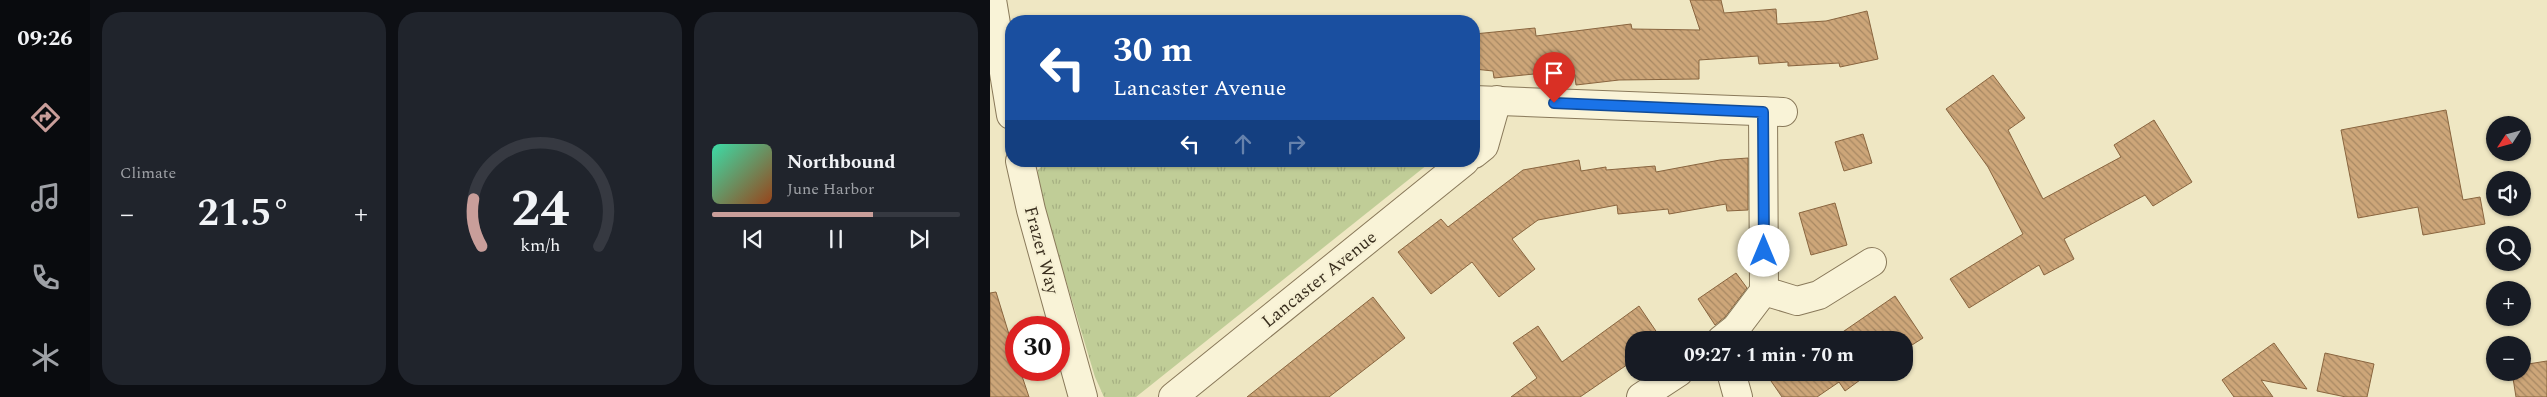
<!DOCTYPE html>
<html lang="en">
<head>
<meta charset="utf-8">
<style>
	body { margin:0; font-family:Spectral,serif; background:#20242c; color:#f1f3f6; height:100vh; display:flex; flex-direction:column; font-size:19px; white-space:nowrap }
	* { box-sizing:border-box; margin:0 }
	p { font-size:16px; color:#9ea1a6 }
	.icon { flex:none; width:28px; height:28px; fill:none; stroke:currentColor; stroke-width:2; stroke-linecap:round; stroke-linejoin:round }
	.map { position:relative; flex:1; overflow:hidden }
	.drawer { display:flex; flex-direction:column; gap:12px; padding:12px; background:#0d0f14; width:900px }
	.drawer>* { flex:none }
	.top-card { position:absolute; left:15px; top:15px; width:475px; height:152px; border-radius:20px; box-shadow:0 1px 4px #0004; background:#1a4fa0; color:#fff; overflow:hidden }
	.needle { width:32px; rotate:234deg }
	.tools { position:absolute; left:1496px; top:116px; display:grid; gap:10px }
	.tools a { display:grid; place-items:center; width:45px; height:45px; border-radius:50%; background:#171b24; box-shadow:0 1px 4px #0004; font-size:25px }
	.speed { position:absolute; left:15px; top:316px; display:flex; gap:10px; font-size:25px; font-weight:700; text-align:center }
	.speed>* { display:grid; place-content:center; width:65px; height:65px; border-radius:50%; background:#171b24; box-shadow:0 1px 4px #0004; line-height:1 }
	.speed .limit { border:8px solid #d22; background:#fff; color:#111 }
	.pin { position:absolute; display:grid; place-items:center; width:42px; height:42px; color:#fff; margin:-51px -21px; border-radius:50% 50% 50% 0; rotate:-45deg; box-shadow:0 0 5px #0007 }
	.pin .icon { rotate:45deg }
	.me { position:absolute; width:55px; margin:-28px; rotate:0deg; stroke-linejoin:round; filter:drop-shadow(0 0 4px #0008) }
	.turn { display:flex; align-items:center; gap:18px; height:105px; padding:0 25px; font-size:22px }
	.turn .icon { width:65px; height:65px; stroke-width:2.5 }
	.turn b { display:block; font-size:35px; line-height:42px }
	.lanes { display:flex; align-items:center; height:48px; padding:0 25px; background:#0003; justify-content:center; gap:25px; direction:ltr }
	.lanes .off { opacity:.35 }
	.big { font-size:38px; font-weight:700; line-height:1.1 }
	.drawer .tile { flex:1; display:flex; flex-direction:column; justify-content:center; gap:8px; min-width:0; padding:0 18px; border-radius:20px; background:#20242c }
	.drawer .dial { align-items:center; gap:0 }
	.dial svg { height:130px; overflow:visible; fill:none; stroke:#363941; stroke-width:7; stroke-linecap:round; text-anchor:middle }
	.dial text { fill:#f1f3f6; stroke:none }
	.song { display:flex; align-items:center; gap:15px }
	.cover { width:60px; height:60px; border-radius:8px; background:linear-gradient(135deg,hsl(160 70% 55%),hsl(20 70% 35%)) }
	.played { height:5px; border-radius:2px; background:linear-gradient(90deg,#c99e9a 65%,#363941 65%) }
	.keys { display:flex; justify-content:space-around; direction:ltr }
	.heat { display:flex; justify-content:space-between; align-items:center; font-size:28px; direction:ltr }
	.drawer .tiles { flex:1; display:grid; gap:12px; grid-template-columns:repeat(3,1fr) }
	.trip { position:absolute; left:635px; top:331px; width:288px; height:50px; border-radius:20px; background:#171b24; box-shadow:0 1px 4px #0004; font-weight:700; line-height:50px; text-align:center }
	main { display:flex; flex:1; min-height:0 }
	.tabs { display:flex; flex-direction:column; width:90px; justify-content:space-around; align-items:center; background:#090b0e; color:#9ea1a6 }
	.tabs .icon { width:35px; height:35px }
	.tabs .active { color:#c99e9a }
	.tabs b { font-size:22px; color:#f1f3f6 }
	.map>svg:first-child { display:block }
	.park { fill:url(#park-tufts) }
	.building { fill:url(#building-back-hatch); stroke:#89653f }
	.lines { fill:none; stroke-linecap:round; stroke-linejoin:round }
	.minor-casing { stroke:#89795a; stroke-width:30 }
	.minor { stroke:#f9f3d7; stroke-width:28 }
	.route-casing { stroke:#114b97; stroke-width:12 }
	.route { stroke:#1a73e8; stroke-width:9 }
	.labels { text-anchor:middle; stroke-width:4.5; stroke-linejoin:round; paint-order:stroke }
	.street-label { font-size:18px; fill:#392e1e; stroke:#f6f0d3 }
</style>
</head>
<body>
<main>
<nav class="tabs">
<b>09:26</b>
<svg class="icon active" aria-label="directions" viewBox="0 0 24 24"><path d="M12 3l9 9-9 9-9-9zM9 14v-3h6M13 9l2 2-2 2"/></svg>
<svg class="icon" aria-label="music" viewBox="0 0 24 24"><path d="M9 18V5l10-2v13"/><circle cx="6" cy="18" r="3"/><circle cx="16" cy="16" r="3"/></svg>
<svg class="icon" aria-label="phone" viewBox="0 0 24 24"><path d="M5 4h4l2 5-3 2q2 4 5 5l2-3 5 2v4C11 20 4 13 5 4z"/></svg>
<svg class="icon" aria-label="climate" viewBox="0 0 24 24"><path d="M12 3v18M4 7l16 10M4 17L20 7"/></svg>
</nav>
<section class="drawer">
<div class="tiles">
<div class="tile"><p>Climate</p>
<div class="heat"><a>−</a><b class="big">21.5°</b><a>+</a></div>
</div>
<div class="tile dial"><svg viewBox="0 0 100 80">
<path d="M14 69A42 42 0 1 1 86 69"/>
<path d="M14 69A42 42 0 0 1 9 40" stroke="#c99e9a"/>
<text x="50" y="56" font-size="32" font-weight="700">24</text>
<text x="50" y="72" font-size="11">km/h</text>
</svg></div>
<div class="tile">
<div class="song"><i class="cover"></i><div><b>Northbound</b><p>June Harbor</p></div></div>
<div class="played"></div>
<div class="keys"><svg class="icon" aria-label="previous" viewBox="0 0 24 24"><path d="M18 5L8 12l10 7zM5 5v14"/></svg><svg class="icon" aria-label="pause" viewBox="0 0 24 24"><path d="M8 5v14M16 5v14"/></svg><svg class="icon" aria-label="next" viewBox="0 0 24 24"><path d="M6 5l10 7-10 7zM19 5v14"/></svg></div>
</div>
</div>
</section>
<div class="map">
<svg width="1557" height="397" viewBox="0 0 1557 397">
	<defs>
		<pattern id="park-tufts" width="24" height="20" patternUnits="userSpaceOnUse" patternTransform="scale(1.25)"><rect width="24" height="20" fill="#c0cd97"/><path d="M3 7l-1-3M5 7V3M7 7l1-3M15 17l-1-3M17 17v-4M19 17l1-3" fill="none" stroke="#a6b082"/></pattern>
		<pattern id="building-back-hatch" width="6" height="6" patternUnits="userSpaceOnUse" patternTransform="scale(1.25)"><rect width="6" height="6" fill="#cda679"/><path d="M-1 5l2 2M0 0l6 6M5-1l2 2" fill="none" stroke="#a78863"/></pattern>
	</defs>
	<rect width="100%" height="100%" fill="#efe7c3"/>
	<polygon class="park" points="57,161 442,161 146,397 114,397 105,377 46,181 48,170"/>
	<g class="building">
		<polygon points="700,0 731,0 734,13 786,9 787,24 836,21 877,11 888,59 850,67 849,63 798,66 798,62 769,64 768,56 709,60 709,79 629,80 586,85 584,70 504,78 503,71 484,69 484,34 545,28 546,36 641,24 642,29 710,30"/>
		<polygon points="1003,75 1035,118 1018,130 1053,199 1131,157 1124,145 1164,120 1202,182 1163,206 1155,195 1074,239 1084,259 1054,275 1049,265 979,308 960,279 1033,234 998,167 956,109"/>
		<polygon points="1456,110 1473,200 1490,197 1495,224 1433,235 1428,207 1368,218 1351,130"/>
		<polygon points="873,134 882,163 854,171 845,142"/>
		<polygon points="758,158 758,210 737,211 736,204 679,214 678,209 628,214 627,205 548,220 522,239 545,269 509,297 482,262 441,294 408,252 451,219 458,227 533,170 589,160 591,171 616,167 616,170 665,166 666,172 730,160"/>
		<polygon points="845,203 857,245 821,255 809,213"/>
		<polygon points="746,273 757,288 735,317 725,325 708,299"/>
		<polygon points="6,292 26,357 26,370 30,370 39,397 0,397 0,293"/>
		<polygon points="905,296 933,338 914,350 914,340 841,340"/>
		<polygon points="383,297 415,338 339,397 257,397"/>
		<polygon points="649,306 672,340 644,340 644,360 590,397 521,397 547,378 523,343 548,326 572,362"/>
		<polygon points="1284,343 1317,389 1271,380 1283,397 1244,397 1232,380"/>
		<polygon points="1335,353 1384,364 1377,397 1356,397 1327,391"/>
		<polygon points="1557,361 1557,397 1526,397 1522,372 1532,372 1532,365"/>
		<polygon points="794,372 881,372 855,391 849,382 827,397 792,397 781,381"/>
	</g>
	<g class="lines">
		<defs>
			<g id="minor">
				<polyline points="2,0 21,115"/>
				<polyline points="484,100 793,112"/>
				<polyline points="484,154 494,146 507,100"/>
				<polyline points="30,161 41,210 93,397"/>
				<polyline points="774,291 807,301 829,295 882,262"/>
				<polyline points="731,340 746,328 774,291 773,111"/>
				<polyline points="741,372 748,397"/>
				<polyline points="183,397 475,161"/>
				<polyline points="651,397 689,372"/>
			</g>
		</defs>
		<use href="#minor" class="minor-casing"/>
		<use href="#minor" class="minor"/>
	</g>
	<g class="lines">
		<defs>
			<polyline id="route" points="564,103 773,112 774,251"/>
		</defs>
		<use href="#route" class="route-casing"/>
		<use href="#route" class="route"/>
	</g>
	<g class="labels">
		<g class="street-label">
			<text transform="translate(52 250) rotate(75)" y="6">Frazer Way</text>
			<text transform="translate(329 279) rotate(-39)" y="6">Lancaster Avenue</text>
		</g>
	</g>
</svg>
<div class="tools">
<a><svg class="needle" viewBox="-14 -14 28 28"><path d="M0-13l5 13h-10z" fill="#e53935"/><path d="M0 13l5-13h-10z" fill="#9ea1a6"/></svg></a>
<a><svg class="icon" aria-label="sound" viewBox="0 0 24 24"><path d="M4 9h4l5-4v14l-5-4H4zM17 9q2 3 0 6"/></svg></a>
<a><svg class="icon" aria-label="search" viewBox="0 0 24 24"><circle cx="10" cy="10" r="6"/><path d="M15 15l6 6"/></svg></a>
<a>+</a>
<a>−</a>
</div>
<div class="speed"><div class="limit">30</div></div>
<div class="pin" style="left:564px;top:103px;background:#d93025"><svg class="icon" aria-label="arrive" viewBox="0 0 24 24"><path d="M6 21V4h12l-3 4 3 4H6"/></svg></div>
<svg class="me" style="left:774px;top:251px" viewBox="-20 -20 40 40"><circle r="19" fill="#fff"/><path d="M0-13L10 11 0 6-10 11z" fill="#1a73e8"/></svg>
<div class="trip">09:27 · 1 min · 70 m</div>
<div class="top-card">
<div class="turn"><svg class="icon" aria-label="left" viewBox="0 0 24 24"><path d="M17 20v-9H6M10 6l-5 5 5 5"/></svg><div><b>30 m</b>Lancaster Avenue</div></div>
<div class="lanes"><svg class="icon" aria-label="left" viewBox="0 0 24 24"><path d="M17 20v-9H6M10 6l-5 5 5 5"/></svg><svg class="icon off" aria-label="ahead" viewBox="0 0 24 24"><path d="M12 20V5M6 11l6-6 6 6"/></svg><svg class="icon off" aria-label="right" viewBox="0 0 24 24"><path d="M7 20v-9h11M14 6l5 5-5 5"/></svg></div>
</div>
</div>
</main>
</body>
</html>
